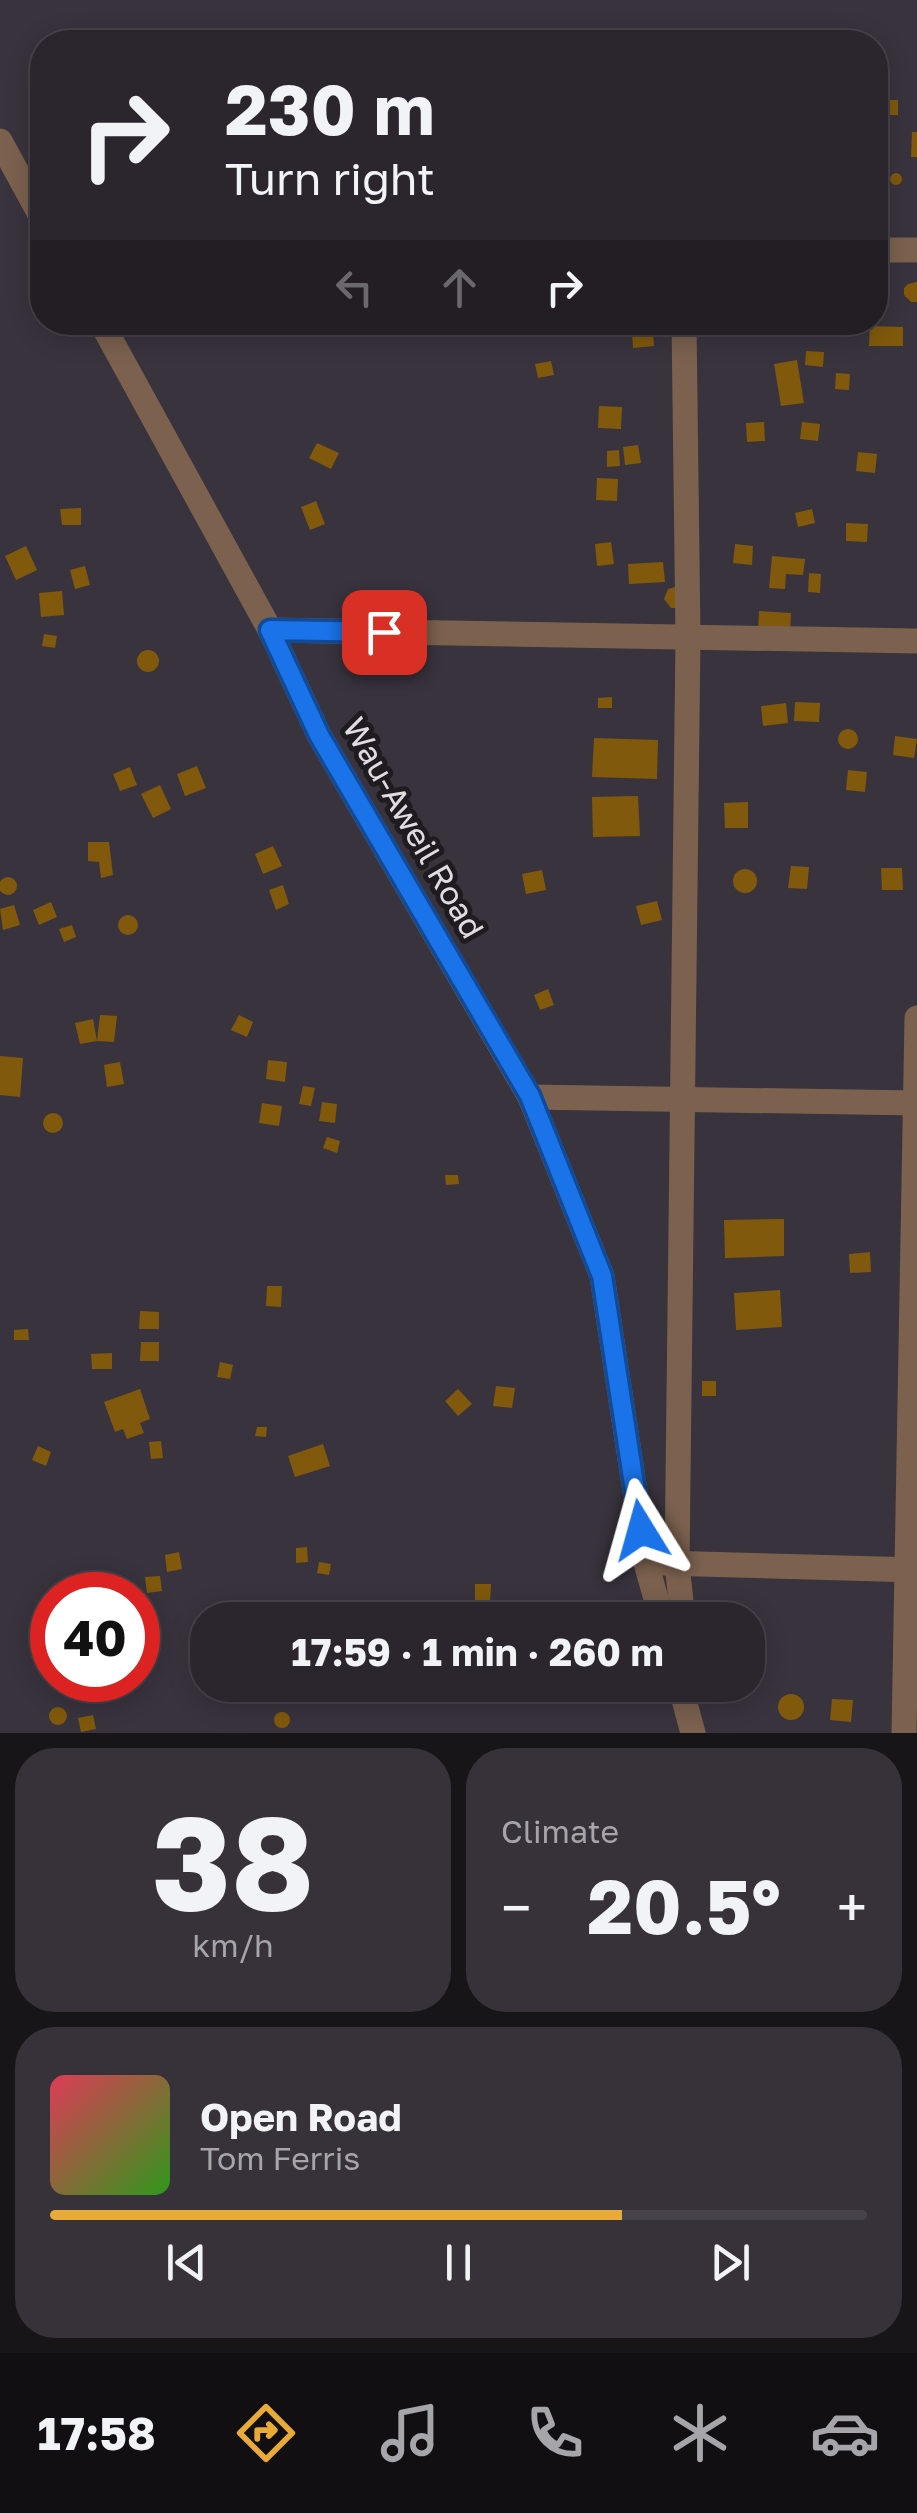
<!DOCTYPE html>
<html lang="en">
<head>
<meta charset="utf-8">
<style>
	body { margin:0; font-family:"Golos Text",sans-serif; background:#37323a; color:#f1f3f6; height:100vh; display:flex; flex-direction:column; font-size:38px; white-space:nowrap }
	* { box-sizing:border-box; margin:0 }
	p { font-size:32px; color:#a6a5aa }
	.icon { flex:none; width:55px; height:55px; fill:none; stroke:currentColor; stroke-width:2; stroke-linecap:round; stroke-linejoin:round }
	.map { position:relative; height:1733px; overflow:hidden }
	.drawer { display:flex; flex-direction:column; gap:15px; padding:15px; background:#181519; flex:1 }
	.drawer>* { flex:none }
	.guide { position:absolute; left:30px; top:30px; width:858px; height:305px; border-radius:40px; box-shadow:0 5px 25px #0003,0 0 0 2px #47434a; background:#2b262e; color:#f1f3f6; overflow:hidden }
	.speed { position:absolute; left:30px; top:1572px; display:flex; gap:20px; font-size:50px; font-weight:700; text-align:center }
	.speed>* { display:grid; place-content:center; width:130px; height:130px; border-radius:50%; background:#2b262e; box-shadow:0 5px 25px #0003,0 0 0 2px #47434a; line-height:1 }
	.speed .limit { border:15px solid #d22; background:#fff; color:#111 }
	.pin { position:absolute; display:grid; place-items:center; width:85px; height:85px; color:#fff; margin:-42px; border-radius:20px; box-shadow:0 5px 15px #0006 }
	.me { position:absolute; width:110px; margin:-55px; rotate:352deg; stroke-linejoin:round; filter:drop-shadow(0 0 8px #0008) }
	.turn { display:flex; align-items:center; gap:35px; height:210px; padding:0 30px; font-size:45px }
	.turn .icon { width:130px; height:130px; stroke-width:2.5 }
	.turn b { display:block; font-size:70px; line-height:85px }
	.lanes { display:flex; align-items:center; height:95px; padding:0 30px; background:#0003; justify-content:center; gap:50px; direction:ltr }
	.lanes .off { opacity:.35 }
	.big { font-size:75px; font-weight:700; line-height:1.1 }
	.drawer .tile { flex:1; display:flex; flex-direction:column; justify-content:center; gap:15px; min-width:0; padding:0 35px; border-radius:40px; background:#37323a }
	.drawer .dial { align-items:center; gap:0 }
	.dial b { font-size:130px; line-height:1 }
	.song { display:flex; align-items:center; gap:30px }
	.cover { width:120px; height:120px; border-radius:15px; background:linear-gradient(135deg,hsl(350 70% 55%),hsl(110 70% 35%)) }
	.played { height:10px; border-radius:5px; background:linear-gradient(90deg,#e9ab38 70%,#47434a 70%) }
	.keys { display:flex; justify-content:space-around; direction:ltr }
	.heat { display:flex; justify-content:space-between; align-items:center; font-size:55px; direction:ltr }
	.drawer .tiles { flex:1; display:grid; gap:15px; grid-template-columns:1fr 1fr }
	.tile:last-child { grid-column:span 2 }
	.trip { position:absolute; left:190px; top:1602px; width:575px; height:100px; border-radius:40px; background:#2b262e; box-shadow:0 5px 25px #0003,0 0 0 2px #47434a; font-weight:700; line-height:100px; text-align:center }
	.menu { display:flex; height:160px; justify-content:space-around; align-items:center; background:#110f12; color:#a6a5aa }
	.menu .icon { width:70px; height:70px }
	.menu .current { color:#e9ab38 }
	.menu b { font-size:45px; color:#f1f3f6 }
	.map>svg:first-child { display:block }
	.building { fill:#80590c }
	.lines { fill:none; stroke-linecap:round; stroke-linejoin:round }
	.minor { stroke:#7b614e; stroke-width:25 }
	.tertiary { stroke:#7b614e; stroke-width:25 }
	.route-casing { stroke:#114b97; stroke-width:25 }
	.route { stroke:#1a73e8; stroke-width:18 }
	.labels { text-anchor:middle; stroke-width:10; stroke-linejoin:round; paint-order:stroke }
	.street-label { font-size:32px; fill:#e0dce2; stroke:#1f1c20 }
</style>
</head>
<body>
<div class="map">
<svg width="917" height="1733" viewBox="0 0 917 1733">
	<rect width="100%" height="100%" fill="#39333d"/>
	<g class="building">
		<rect x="882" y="100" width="16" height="15"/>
		<polygon points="912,132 917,132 917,157 911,157"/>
		<circle cx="896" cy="179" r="6"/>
		<polygon points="875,279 887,281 884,297 875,296"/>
		<polygon points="917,282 917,302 911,302 904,295 904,288 908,284"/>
		<polygon points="835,322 853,322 851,335 834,332"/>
		<polygon points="870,326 903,327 903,346 869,346"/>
		<polygon points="653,331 654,346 633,348 632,333"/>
		<polygon points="806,351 824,352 823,367 805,365"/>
		<polygon points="797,360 804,403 781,406 774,364"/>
		<polygon points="551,361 554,375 538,378 535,364"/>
		<polygon points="836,373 850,374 849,390 835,389"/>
		<polygon points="599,406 622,407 621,429 598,428"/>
		<polygon points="764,422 765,441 747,442 746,423"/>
		<polygon points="802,422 820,424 818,441 800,439"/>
		<polygon points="317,443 339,453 331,469 309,458"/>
		<polygon points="638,445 641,463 625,465 623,447"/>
		<polygon points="619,450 620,466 607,467 607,451"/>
		<polygon points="858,452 877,454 875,473 856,471"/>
		<polygon points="597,478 618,479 617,501 596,500"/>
		<polygon points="316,501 325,524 310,530 301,507"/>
		<polygon points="81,508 81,525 62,525 60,509"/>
		<polygon points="812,509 815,523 798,527 795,513"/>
		<polygon points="846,523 868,524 867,542 846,541"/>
		<polygon points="611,542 614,564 597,566 595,544"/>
		<polygon points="735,544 753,546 752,565 733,563"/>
		<polygon points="26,546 37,570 16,580 5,556"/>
		<polygon points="772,556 805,559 803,575 786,574 785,589 769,588"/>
		<polygon points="663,562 665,582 629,584 628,564"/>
		<polygon points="85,566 90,585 75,589 70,570"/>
		<polygon points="809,573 821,574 820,593 808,592"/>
		<polygon points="675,587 677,608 671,608 664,599 668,589"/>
		<polygon points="62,591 64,615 41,617 39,593"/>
		<polygon points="759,611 791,613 790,633 758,631"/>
		<polygon points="44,634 57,636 55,648 42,646"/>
		<circle cx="148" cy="661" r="11"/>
		<polygon points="612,697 612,708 598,708 598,698"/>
		<polygon points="795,702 820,703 819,722 794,721"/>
		<polygon points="786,703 788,723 763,726 761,706"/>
		<circle cx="848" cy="739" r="10"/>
		<polygon points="895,736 917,739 914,758 893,755"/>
		<polygon points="594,738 658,740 657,779 592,777"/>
		<polygon points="197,766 206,788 185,796 177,774"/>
		<polygon points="130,767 137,785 120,791 113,774"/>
		<polygon points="848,770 867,772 865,792 846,790"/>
		<polygon points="160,785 171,809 153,818 141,794"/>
		<polygon points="638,796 640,836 593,837 592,797"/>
		<polygon points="748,802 748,828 725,828 724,803"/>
		<polygon points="88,842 109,842 113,875 101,878 99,862 88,861"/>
		<polygon points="273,846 282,866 263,874 255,854"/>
		<polygon points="791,866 809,867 807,889 788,888"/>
		<polygon points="881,868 902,868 903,890 882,890"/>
		<circle cx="745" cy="881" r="12"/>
		<polygon points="542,870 546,890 526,894 522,874"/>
		<circle cx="8" cy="886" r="9"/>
		<polygon points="283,885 289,904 276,910 269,890"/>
		<polygon points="657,901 662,920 641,925 636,906"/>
		<polygon points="51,902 57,917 39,925 33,910"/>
		<polygon points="14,905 20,925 3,930 0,909"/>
		<circle cx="128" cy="925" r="10"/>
		<polygon points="72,925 76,937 64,942 59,929"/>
		<polygon points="548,989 554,1005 540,1010 534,995"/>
		<polygon points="100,1015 117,1016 114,1042 97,1041"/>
		<polygon points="239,1015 253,1022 247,1037 231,1030"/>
		<polygon points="93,1019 97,1041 80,1044 75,1023"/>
		<polygon points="0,1056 23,1058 20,1097 0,1095"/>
		<polygon points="268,1060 287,1062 285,1082 266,1079"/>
		<polygon points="120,1062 124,1084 107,1087 104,1065"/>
		<polygon points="303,1086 315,1088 311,1106 299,1104"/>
		<polygon points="322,1102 337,1104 335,1123 319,1121"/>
		<polygon points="262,1103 282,1106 279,1126 259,1123"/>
		<circle cx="53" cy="1123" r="10"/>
		<polygon points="327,1137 340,1141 337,1153 323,1148"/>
		<polygon points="445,1175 458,1175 459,1184 446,1185"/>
		<polygon points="784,1219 784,1256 725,1258 724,1220"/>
		<polygon points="870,1252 871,1272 850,1273 849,1254"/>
		<polygon points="267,1286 282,1286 281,1307 266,1306"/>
		<polygon points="780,1290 782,1327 736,1330 734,1293"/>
		<polygon points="140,1311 159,1312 159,1329 139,1329"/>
		<polygon points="28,1329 29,1340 14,1340 14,1330"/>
		<polygon points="141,1342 159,1342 159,1361 140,1361"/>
		<polygon points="112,1353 112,1369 92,1369 91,1354"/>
		<polygon points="220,1362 233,1365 230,1379 217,1377"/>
		<rect x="702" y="1381" width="14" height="15"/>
		<polygon points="496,1386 515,1388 512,1408 493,1406"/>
		<polygon points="140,1389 150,1419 140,1423 144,1433 127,1439 123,1429 115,1432 104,1402"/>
		<polygon points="458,1389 472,1404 458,1416 445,1401"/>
		<polygon points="257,1427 267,1427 266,1437 255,1436"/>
		<polygon points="161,1441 163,1458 151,1459 149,1442"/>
		<polygon points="323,1444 330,1466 295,1477 288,1456"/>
		<polygon points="38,1446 51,1452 46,1466 32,1460"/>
		<polygon points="307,1547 308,1562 296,1563 296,1548"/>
		<polygon points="179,1552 182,1569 167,1572 165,1555"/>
		<polygon points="319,1562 331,1564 329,1575 317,1573"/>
		<polygon points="109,1574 113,1590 98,1594 94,1578"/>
		<polygon points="160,1576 162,1591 147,1593 145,1577"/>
		<polygon points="475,1584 491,1584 490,1603 475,1602"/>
		<polygon points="140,1611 157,1613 156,1626 139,1624"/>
		<polygon points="493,1614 514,1616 514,1620 492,1620"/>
		<polygon points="138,1638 144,1638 144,1653 138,1654"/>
		<polygon points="522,1685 540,1685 541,1700 524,1702"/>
		<circle cx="791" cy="1707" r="13"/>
		<polygon points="832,1699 853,1700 851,1722 830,1720"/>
		<circle cx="58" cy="1716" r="9"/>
		<circle cx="282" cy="1720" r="8"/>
		<polygon points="93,1715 96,1729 81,1732 78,1718"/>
	</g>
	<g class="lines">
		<g class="minor">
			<polyline points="875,250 917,250"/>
			<polyline points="270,630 917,641"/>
			<polyline points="530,1097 917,1103"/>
			<polyline points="662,1563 917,1570"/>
			<polyline points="683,1620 677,1564 688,637 684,322"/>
			<polyline points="904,1733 917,1018"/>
		</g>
		<g class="tertiary">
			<polyline points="0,141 42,218"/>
			<polyline points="101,322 270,630 319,735 530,1097 602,1276 646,1563 662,1620"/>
			<polyline points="680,1685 693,1733"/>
		</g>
	</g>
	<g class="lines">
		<defs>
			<polyline id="route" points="384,632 270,630 319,735 530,1096 602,1276 641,1530"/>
		</defs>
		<use href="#route" class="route-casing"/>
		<use href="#route" class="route"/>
	</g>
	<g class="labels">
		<g class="street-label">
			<text transform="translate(413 828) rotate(60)" y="11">Wau-Aweil Road</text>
		</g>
	</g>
</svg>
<div class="speed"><div class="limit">40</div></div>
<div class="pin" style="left:384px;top:632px;background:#d93025"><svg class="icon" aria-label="arrive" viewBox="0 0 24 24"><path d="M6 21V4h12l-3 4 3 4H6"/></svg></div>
<svg class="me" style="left:641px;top:1530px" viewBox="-20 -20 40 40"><path d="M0-17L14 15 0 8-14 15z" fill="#1a73e8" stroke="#fff" stroke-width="4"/></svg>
<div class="trip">17:59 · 1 min · 260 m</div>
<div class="guide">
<div class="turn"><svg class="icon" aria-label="right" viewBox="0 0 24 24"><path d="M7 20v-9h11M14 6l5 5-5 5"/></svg><div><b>230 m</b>Turn right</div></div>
<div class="lanes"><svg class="icon off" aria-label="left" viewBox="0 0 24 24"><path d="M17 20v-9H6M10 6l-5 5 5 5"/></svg><svg class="icon off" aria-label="ahead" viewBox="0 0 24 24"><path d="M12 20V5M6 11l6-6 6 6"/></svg><svg class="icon" aria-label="right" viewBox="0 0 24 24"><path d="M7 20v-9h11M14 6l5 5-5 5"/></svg></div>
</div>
</div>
<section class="drawer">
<div class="tiles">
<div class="tile dial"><b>38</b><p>km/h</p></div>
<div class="tile"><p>Climate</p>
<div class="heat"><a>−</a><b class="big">20.5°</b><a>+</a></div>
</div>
<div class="tile">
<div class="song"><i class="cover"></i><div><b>Open Road</b><p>Tom Ferris</p></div></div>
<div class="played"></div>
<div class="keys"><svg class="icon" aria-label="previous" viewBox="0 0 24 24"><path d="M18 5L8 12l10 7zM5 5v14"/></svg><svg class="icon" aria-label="pause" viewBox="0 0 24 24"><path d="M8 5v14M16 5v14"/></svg><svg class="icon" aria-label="next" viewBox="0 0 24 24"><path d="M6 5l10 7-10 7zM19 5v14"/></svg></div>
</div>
</div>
</section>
<nav class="menu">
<b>17:58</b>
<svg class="icon current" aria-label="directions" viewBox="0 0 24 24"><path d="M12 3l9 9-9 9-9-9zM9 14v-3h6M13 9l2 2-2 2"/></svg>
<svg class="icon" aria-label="music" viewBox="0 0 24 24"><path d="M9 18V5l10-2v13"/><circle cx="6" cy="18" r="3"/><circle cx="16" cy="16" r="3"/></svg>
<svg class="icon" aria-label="phone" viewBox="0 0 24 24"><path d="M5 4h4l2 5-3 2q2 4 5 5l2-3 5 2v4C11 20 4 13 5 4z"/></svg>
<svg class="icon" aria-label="climate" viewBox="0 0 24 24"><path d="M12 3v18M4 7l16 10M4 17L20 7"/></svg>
<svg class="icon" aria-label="car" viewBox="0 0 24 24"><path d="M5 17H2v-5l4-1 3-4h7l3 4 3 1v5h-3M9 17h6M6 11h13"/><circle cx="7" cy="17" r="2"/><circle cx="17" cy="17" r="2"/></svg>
</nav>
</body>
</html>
